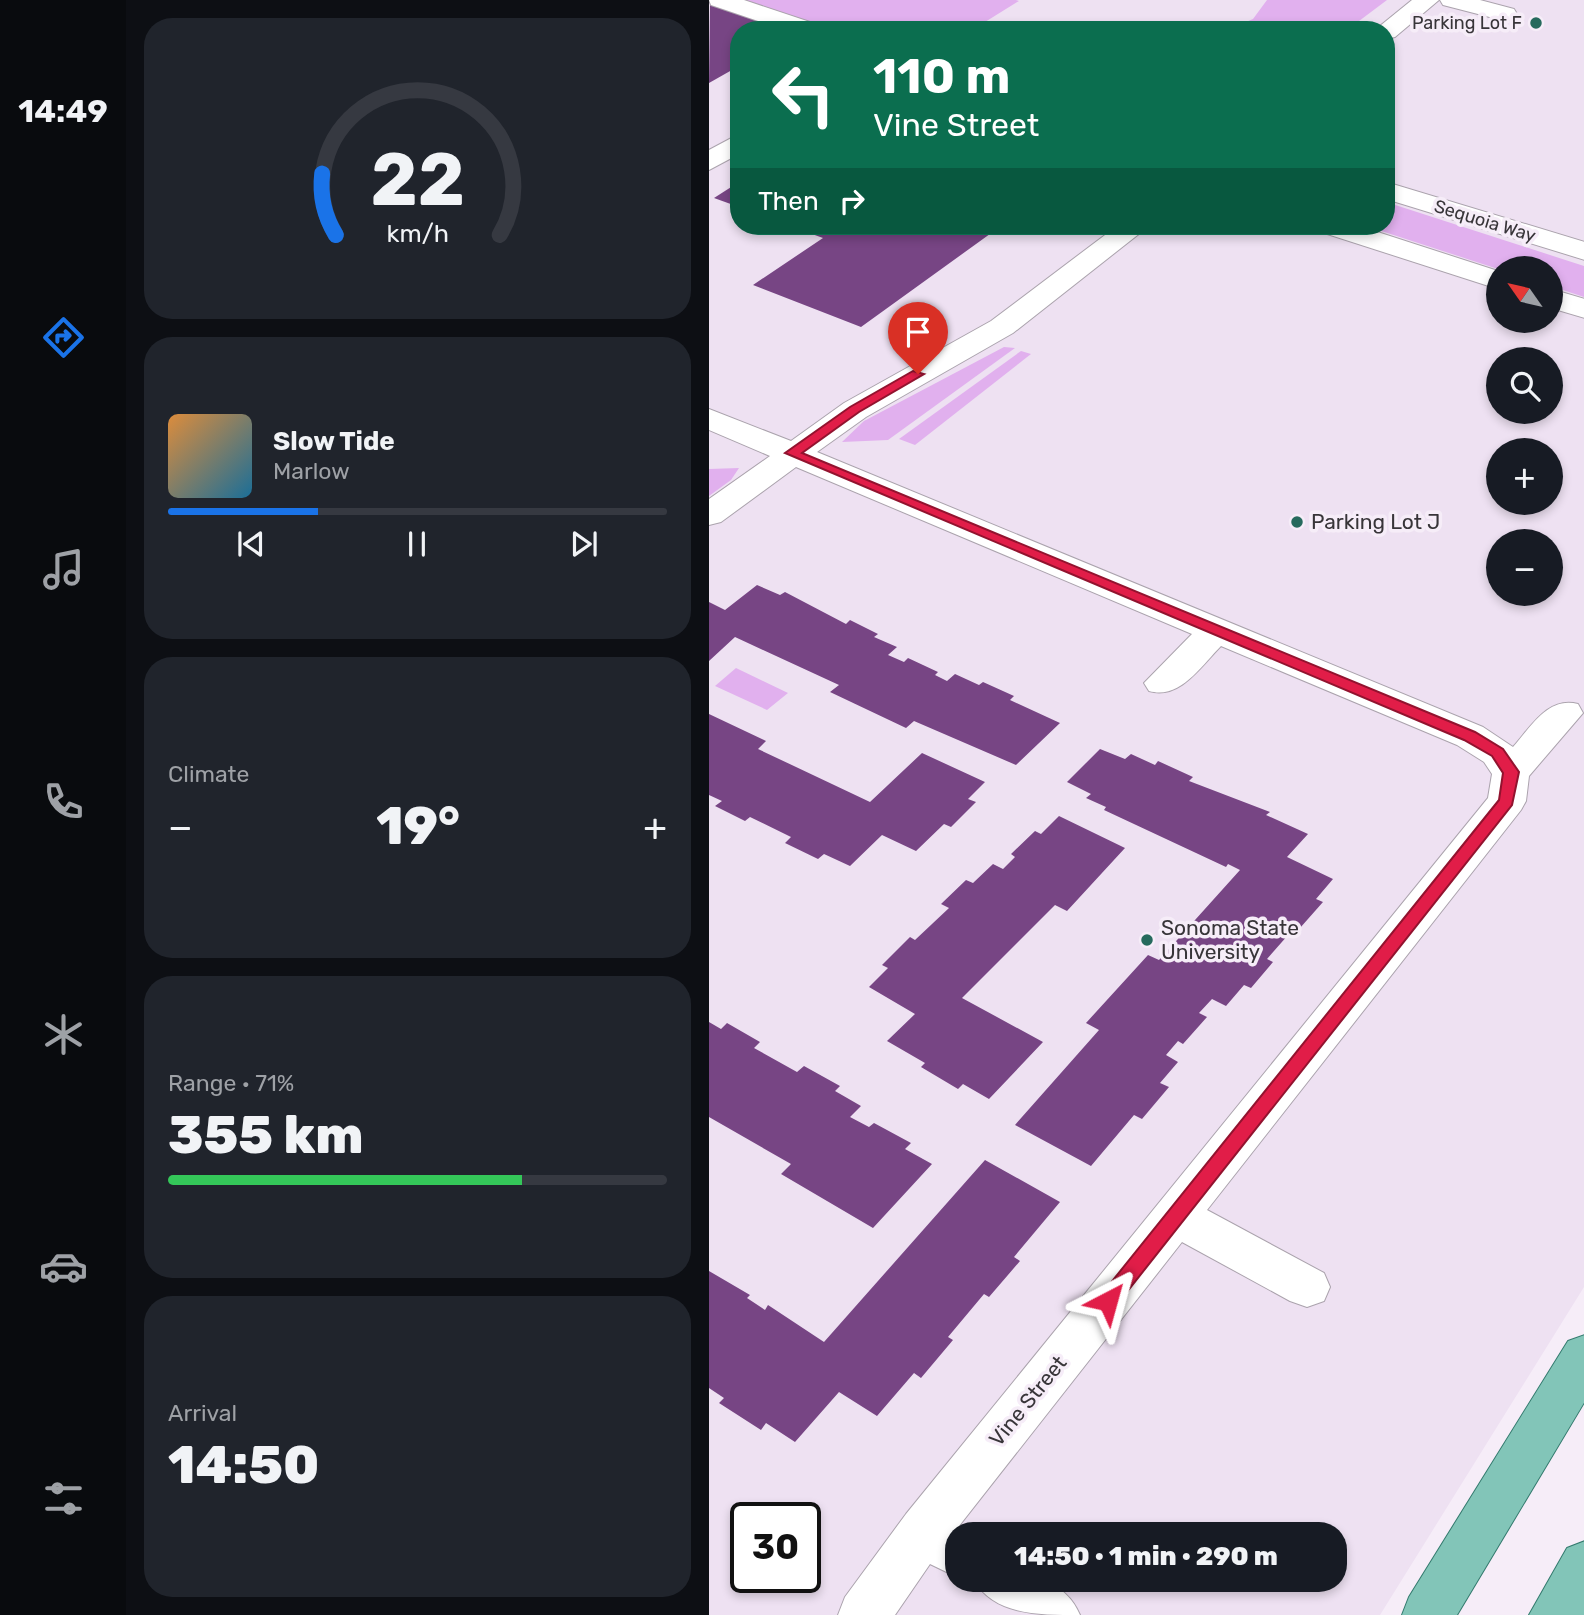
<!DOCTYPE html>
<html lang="en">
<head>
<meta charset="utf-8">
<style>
	body { margin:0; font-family:Rubik,sans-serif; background:#20242c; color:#f1f3f6; height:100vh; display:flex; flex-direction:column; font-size:26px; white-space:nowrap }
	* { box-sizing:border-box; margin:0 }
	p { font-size:23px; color:#9ea1a6 }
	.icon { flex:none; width:38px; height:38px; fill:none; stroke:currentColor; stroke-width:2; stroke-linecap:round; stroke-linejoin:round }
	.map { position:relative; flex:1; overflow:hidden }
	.sheet { display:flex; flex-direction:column; gap:18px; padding:18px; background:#0d0f14; width:583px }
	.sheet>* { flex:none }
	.top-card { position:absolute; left:21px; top:21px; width:665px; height:214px; border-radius:28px; box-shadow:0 4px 10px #0003; background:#0b6e4f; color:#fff; overflow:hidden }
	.needle { width:46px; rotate:304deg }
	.fabs { position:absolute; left:777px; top:256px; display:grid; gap:14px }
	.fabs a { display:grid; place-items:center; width:77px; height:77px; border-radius:50%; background:#171b24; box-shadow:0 4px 10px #0003; font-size:35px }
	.speed { position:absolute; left:21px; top:1502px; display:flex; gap:14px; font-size:35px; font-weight:700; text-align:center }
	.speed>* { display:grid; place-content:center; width:91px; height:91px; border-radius:50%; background:#171b24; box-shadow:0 4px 10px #0003; line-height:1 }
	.speed .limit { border:4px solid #111; border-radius:10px; background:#fff; color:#111 }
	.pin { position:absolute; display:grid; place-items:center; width:60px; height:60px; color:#fff; margin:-72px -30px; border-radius:50% 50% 50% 0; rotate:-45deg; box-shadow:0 0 7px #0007 }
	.pin .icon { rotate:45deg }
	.me { position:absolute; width:77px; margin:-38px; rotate:39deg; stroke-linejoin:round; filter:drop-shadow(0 0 5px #0008) }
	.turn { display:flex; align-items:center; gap:24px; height:147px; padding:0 28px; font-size:32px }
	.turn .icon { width:91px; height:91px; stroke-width:2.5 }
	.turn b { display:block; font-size:49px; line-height:60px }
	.then { display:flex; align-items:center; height:66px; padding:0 28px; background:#0003; gap:14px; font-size:26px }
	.big { font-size:52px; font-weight:800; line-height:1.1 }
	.sheet .card { flex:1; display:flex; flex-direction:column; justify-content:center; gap:10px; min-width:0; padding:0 24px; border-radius:28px; background:#20242c }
	.sheet .dial { align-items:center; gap:0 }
	.dial svg { height:182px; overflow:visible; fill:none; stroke:#363941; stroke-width:7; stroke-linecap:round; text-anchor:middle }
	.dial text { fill:#f1f3f6; stroke:none }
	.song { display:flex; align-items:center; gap:21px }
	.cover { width:84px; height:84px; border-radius:10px; background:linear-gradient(135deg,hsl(30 70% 55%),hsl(200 70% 35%)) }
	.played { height:7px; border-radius:4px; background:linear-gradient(90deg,#1a73e8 30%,#363941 30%) }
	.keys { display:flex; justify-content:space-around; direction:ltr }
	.heat { display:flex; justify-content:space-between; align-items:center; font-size:38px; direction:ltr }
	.charge { height:10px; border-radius:5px; background:linear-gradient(90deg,#34c759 71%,#363941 0) }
	.trip { position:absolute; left:236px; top:1522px; width:402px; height:70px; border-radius:28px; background:#171b24; box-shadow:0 4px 10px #0003; font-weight:800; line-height:70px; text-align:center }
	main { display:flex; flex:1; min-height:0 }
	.tabs { display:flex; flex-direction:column; width:126px; justify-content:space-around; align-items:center; background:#090b0e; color:#9ea1a6 }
	.tabs .icon { width:49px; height:49px }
	.tabs .current { color:#1a73e8 }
	.tabs b { font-size:32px; color:#f1f3f6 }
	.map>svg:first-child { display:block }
	.built { fill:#eee1f2; fill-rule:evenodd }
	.green { fill:#e1b0ee }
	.building { fill:#774584 }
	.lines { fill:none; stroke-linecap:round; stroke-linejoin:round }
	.minor-casing { stroke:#aba3ad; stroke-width:2 }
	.major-casing { stroke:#32796d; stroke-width:2 }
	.minor { fill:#fff; fill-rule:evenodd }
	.major { fill:#82c5b8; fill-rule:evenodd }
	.route { fill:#e11d48; stroke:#92132f; stroke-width:2 }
	.poi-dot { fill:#266a5d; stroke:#f6edf8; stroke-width:2.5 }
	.labels { text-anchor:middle; stroke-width:7; stroke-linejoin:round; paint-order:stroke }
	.far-poi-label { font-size:18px; fill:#383539; stroke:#f6edf8; text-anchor:end }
	.far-street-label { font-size:18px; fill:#383539; stroke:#f6edf8 }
	.poi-label { font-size:21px; fill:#383539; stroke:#f6edf8; text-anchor:start }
	.street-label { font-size:21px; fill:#383539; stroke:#f6edf8 }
</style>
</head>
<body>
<main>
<nav class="tabs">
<b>14:49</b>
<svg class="icon current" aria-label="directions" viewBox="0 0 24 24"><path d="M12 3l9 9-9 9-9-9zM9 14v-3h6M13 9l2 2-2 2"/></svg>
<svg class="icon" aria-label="music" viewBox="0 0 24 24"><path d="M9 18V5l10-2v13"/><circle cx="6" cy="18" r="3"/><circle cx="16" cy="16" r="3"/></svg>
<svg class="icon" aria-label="phone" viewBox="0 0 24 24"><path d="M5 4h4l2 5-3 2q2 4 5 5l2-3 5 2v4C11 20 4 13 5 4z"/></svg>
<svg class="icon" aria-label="climate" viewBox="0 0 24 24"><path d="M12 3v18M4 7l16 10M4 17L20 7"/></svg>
<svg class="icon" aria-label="car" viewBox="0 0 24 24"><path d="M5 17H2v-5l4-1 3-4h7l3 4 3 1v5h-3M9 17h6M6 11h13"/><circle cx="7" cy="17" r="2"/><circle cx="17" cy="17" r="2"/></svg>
<svg class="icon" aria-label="filters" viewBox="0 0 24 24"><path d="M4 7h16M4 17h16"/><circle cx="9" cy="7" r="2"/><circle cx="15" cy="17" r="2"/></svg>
</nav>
<section class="sheet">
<div class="card dial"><svg viewBox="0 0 100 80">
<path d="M14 69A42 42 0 1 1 86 69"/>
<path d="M14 69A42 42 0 0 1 8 42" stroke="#1a73e8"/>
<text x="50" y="56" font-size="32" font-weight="700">22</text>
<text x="50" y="72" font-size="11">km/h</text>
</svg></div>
<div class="card">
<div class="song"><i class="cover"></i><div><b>Slow Tide</b><p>Marlow</p></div></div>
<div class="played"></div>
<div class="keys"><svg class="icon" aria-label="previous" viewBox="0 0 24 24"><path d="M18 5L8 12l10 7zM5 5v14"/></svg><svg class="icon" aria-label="pause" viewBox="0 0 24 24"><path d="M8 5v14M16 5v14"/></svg><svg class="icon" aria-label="next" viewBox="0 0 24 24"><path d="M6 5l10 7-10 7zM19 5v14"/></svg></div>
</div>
<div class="card"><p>Climate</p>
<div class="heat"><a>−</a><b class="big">19°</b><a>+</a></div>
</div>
<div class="card"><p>Range · 71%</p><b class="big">355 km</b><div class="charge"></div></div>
<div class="card"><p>Arrival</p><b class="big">14:50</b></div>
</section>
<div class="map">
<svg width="876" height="1615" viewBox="0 0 876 1615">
	<rect width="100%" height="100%" fill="#f6edf8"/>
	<path class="built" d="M0,0H875V1287L671,1615H0ZM30,30H677V226H30ZM789,268H842V320H789ZM789,359H842V411H789ZM789,450H842V502H789ZM789,541H842V593H789ZM37,1517H96V1577H37ZM248,1535H626V1580H248Z"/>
	<g class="green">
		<polygon points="26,0 307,0 310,1 276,22 301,30 117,30"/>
		<polygon points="558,0 678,0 638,30 518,30 544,19"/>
		<polygon points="677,202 875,266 875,297 842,286 842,268 789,269 657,226 677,226"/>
		<polygon points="295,347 306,348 179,440 133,442 155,421"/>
		<polygon points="312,351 322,354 206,445 190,439"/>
		<polygon points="30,468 22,480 0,496 0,469"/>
		<polygon points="27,668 79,693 58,710 6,686"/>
	</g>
	<g class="building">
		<polygon points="1,5 77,29 77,30 30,30 30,66 0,83"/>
		<polygon points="30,182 30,207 5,198"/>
		<polygon points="81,226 292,226 152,327 44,285 114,238"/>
		<polygon points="48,585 71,595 76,592 137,624 141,620 169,634 165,637 188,647 179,655 195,662 199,658 229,672 226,675 238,681 246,674 270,685 274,682 305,696 301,700 351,723 307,765 205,721 197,728 121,692 130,685 26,637 0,661 0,602 16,610"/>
		<polygon points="0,714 57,741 49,749 161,802 213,753 276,782 259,799 267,802 242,827 235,824 207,851 173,835 141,866 115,854 109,859 76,843 82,837 41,817 36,821 6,806 13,801 0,795"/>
		<polygon points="391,749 416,759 422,754 446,765 449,761 484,777 480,781 561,812 557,815 599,834 578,857 624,879 607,899 614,902 591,928 587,926 558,959 564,962 542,988 535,985 517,1006 503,999 490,1013 498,1017 474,1044 469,1041 457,1055 469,1062 451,1083 460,1087 433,1119 425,1115 382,1166 306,1125 390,1030 377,1023 439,955 450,960 531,870 519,864 517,867 395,810 397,807 377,798 382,794 358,782"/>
		<polygon points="350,816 416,848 358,911 346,905 253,998 334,1042 280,1099 254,1084 249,1089 212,1067 216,1063 178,1041 206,1014 160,987 179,968 173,965 201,937 206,940 240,908 232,904 257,880 264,883 284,864 294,869 306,857 302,854 326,831 332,834"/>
		<polygon points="0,1022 12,1029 18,1023 51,1042 45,1048 88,1072 95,1066 131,1086 126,1091 152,1106 141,1117 160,1127 165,1123 202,1143 196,1149 223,1164 164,1228 72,1174 82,1164 0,1117"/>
		<polygon points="276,1160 351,1202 305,1257 311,1261 280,1297 275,1294 239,1337 244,1340 212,1378 205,1373 168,1416 130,1392 86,1442 57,1423 52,1430 10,1403 15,1398 0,1388 0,1271 41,1295 38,1298 56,1310 59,1305 115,1342"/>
	</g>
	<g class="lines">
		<defs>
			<g id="minor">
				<polygon points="0,0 35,0 110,25 113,30 76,30 2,5"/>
				<polygon points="703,0 730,0 686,37 677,39 677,30 666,30"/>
				<polygon points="731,0 771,0 805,9 808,14 805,19 796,21 734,5"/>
				<polygon points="30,134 30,154 0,170 0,150"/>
				<polygon points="677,182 876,242 876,260 677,199"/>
				<path d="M408,226H440L304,333L157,417L108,452L774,727L804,747C822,727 839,696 869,704L874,713L820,776L817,801L812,810L498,1210L615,1273L621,1287L615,1301L598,1307L581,1301L473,1242L250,1526L264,1535H248V1577L221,1564L186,1615H129L136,1597L197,1514L779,798L783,774L775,762L748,745L512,646C492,666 471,700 440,691L435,683L483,634L87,467L12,522L0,525V499L61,456L0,430V409L82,441L135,403L282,321Z"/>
				<polygon points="608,226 650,226 789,271 789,289 612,232"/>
				<polygon points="842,289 876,299 876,318 842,308"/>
				<path d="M265,1580C307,1580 351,1569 371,1615C329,1615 285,1615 265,1580Z"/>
			</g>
			<g id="major">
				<polygon points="876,1335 876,1401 748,1615 693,1615 700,1597 859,1341"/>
				<polygon points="876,1541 875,1615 820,1615 858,1548"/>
			</g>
		</defs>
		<use href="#minor" class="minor-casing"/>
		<use href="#major" class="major-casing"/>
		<use href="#minor" class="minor"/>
		<use href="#major" class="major"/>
	</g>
	<polygon class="route" points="204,371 215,374 150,412 93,453 766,732 794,749 810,772 803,805 406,1307 392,1307 389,1301 392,1295 790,800 794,773 783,756 755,740 76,453 141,407"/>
	<g class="poi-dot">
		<circle cx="827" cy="23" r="7"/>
		<circle cx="588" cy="522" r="7"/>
		<circle cx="438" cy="940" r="7"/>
	</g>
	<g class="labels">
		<g class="far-poi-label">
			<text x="813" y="29">Parking Lot F</text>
		</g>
		<g class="far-street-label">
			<text transform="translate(776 221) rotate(17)" y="6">Sequoia Way</text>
		</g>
		<g class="poi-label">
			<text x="602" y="529">Parking Lot J</text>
			<text x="452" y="935">Sonoma State<tspan x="452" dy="24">University</tspan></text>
		</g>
		<g class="street-label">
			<text transform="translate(319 1401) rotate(-51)" y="7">Vine Street</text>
		</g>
	</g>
</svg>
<div class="fabs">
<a><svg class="needle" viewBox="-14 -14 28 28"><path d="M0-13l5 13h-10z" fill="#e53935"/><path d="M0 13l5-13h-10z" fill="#9ea1a6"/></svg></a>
<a><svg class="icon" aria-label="search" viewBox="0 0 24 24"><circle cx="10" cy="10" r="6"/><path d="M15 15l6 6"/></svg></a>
<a>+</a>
<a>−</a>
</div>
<div class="speed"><div class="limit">30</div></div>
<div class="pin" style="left:209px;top:374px;background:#d93025"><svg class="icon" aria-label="arrive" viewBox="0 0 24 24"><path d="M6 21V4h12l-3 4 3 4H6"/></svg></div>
<svg class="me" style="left:399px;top:1301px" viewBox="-20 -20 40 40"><path d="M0-17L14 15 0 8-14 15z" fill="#e11d48" stroke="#fff" stroke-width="4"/></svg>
<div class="trip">14:50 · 1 min · 290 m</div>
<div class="top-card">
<div class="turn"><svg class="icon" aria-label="left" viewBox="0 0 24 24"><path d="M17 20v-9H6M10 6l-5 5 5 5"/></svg><div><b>110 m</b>Vine Street</div></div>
<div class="then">Then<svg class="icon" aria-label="right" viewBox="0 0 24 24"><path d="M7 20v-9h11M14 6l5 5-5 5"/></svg></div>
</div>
</div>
</main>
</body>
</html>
